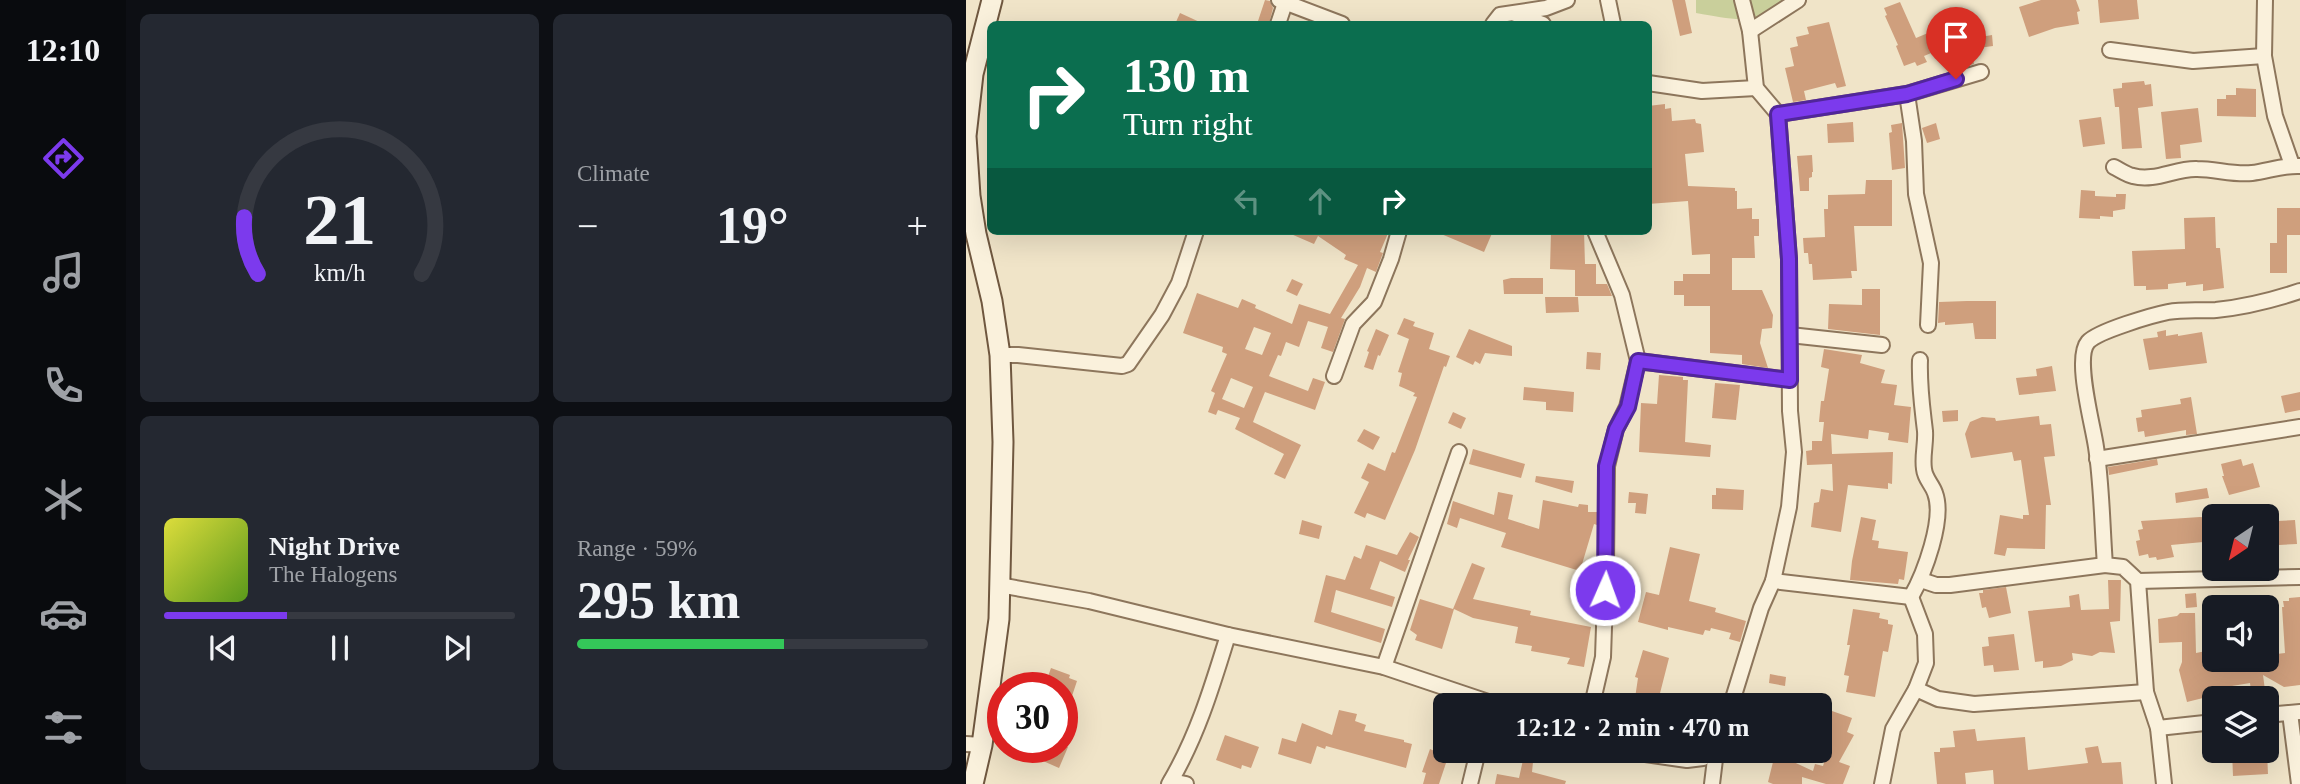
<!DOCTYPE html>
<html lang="en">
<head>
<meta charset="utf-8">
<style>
	body { margin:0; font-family:"Times New Roman",serif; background:#242831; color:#f1f3f6; height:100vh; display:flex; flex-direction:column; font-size:26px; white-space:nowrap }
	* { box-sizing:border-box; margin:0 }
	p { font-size:23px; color:#9ea1a6 }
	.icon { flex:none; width:38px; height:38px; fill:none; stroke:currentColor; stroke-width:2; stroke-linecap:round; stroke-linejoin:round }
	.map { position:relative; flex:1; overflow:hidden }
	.panel { display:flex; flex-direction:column; gap:14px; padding:14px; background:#0d0f14; width:840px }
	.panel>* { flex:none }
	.top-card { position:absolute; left:21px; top:21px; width:665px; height:214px; border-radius:10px; box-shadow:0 7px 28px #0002; background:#0b6e4f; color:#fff; overflow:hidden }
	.needle { width:46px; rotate:215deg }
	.buttons { position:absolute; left:1236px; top:504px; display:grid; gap:14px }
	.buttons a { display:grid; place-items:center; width:77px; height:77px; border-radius:10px; background:#171b24; box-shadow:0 7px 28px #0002; font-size:35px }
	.speed { position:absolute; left:21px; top:672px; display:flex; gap:14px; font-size:35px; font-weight:700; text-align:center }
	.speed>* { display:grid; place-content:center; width:91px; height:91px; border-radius:50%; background:#171b24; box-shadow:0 7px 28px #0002; line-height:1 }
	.speed .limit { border:10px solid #d22; background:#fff; color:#111 }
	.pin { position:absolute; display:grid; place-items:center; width:60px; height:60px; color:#fff; margin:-72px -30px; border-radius:50% 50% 50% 0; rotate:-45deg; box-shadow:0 0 7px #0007 }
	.pin .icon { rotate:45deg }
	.me { position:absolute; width:77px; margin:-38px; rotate:2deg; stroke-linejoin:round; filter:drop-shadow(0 0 5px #0008) }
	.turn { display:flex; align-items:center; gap:24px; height:147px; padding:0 21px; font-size:32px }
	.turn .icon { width:91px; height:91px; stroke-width:2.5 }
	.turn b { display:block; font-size:49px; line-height:60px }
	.lanes { display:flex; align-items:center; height:66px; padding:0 21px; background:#0003; justify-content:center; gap:35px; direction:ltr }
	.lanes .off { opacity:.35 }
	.big { font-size:52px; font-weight:800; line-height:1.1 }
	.panel .tile { flex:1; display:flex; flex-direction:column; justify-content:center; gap:10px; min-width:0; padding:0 24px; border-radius:10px; background:#242831 }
	.panel .dial { align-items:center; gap:0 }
	.dial svg { height:182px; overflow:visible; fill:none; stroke:#363941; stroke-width:7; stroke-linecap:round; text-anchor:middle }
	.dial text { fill:#f1f3f6; stroke:none }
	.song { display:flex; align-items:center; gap:21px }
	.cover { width:84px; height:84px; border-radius:10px; background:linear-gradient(135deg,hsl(60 70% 55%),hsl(90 70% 35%)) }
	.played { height:7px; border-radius:4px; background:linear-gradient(90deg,#7c3aed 35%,#363941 35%) }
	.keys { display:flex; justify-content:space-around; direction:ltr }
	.heat { display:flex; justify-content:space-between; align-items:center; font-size:38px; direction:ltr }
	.charge { height:10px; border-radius:5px; background:linear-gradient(90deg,#34c759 59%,#363941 0) }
	.panel .tiles { flex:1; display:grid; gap:14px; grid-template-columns:repeat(2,1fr) }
	.trip { position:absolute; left:467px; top:693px; width:399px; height:70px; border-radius:10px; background:#171b24; box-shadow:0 7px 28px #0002; font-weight:800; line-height:70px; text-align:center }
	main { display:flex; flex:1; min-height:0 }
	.dock { display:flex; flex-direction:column; width:126px; justify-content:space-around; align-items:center; background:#090b0e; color:#9ea1a6 }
	.dock .icon { width:49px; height:49px }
	.dock .current { color:#7c3aed }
	.dock b { font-size:32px; color:#f1f3f6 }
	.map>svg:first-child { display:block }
	.green { fill:#c9cf9b }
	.building { fill:#cf9f7d; fill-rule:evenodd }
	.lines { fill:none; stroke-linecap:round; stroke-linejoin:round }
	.street-casing { stroke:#8d765c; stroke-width:18 }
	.secondary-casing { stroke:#6f573f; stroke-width:23 }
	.street { stroke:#faf1dc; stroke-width:14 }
	.secondary { stroke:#faf1dc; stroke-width:19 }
	.route-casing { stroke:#51269a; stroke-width:18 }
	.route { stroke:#7c3aed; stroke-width:12 }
</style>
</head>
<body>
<main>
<nav class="dock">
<b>12:10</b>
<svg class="icon current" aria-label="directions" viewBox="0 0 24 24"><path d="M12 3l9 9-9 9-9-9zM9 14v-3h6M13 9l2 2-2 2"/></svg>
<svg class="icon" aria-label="music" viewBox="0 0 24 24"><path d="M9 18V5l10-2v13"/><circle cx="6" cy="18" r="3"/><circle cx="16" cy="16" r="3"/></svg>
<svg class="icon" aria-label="phone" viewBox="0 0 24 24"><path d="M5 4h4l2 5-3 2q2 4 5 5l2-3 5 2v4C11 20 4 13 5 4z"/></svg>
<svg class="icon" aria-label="climate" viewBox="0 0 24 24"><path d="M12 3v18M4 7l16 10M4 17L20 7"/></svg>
<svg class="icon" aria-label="car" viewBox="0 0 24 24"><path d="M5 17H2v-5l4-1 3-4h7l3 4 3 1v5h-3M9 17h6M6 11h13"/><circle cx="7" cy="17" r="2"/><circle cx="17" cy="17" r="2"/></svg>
<svg class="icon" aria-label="filters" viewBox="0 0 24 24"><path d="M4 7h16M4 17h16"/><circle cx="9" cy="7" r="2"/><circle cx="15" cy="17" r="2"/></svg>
</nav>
<section class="panel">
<div class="tiles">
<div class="tile dial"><svg viewBox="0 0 100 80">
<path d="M14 69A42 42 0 1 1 86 69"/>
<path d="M14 69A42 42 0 0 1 8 44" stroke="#7c3aed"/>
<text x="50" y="56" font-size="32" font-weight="700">21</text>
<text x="50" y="72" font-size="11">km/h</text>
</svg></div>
<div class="tile"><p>Climate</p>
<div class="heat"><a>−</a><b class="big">19°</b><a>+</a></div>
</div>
<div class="tile">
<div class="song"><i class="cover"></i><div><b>Night Drive</b><p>The Halogens</p></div></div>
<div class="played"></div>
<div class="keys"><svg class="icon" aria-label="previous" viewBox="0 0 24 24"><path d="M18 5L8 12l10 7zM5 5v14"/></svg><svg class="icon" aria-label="pause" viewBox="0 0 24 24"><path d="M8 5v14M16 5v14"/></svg><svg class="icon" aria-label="next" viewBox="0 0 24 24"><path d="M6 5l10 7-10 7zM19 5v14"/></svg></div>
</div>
<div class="tile"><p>Range · 59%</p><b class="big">295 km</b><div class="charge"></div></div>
</div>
</section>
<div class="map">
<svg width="1334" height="784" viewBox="0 0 1334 784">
	<rect width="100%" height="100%" fill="#f0e4c8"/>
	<path class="green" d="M730,0H825C787,26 772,20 730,13Z"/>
	<g class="building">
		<polygon points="299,0 304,1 307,8 303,24 291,24"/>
		<polygon points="706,0 719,0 726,33 714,36"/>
		<polygon points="1075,0 1110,0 1114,11 1111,12 1113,24 1089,28 1063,37 1053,7"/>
		<polygon points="1132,0 1171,0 1173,19 1134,23"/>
		<polygon points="934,2 950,38 974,28 999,22 1003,39 1026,35 1027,46 1005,49 1008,64 988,70 982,46 958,56 961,62 951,66 949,62 938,66 930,46 932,45 919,16 921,15 918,8"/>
		<polygon points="214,13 238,24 215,24 210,22"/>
		<polygon points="863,22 880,86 871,88 869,83 838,91 840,100 827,102 819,68 828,66 824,48 832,46 830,37 843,34 841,27"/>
		<polygon points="1178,81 1179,85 1185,84 1187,106 1172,108 1176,148 1156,149 1153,107 1149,107 1147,89 1156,88 1156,83"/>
		<polygon points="1270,88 1290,89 1290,117 1251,116 1251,99 1260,99 1260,95 1270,95"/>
		<polygon points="699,104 699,109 705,108 706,121 729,119 730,123 735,124 738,152 719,154 722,186 769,188 769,191 771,191 771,209 786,208 786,219 793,219 793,236 788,236 789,258 766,258 766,290 796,290 807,315 806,328 796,329 794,343 802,368 776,364 776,355 744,353 744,306 718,306 718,295 708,295 708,281 717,281 717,274 744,274 744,254 726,255 722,201 682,204 682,106"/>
		<polygon points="1232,108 1236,142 1214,145 1215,158 1200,159 1195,112"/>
		<polygon points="1135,117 1139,144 1117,147 1113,120"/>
		<polygon points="887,122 888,142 862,143 861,124"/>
		<polygon points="936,123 939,168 926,170 923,133 926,132 925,125"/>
		<polygon points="970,123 974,139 961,143 956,128"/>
		<polygon points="846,155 847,172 846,172 846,177 843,178 843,191 834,191 831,156"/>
		<polygon points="900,180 926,180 926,226 888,226 891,271 885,271 886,278 847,280 846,264 843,264 842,253 838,253 837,238 859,237 858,209 862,209 862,195 899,194"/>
		<polygon points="1115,190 1129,191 1129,196 1150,197 1150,194 1160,194 1159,209 1147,211 1147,217 1134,216 1134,219 1113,218"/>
		<polygon points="1311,208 1334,208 1334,235 1321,235 1321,273 1304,273 1304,243 1311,243"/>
		<polygon points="1249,217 1250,248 1254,248 1258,288 1237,291 1237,284 1220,286 1220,282 1202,284 1202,289 1180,290 1180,286 1168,286 1166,251 1219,249 1218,218"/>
		<path d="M318,231H423L414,252L417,253L410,272L401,268L394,287L375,318L379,319L367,352L355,348L362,327L342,321L333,347L320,342L315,356L312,355L303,376L342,391L347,378L359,382L349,410L299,392L290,414L287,422L335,445L319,479L308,474L318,454L269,429L274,418L252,410L250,415L242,412L249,393L245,391L261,354L256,352L257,347L217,333L231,293L272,308L276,299L290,305L289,308L326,324L333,304L364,314L392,265L378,259L380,255L352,236L348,244ZM288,327L305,333L296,355L279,349ZM265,378L287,387L278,408L256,399Z"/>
		<polygon points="468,231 527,231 518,252"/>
		<polygon points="618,231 619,264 630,264 630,284 641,284 646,296 609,296 609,270 584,269 585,232"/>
		<polygon points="545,278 577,278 577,294 538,294 537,280"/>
		<polygon points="326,279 337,284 331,296 320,291"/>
		<polygon points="896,289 914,289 914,335 862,329 863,304 896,305"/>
		<polygon points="579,297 612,297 613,312 580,313"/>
		<polygon points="1001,301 1030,301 1030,339 1009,339 1007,323 979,325 979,322 972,323 973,302"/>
		<polygon points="438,318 449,322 447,326 468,333 463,349 484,356 480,367 478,366 449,450 419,520 401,513 399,518 388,513 403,482 395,478 402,463 419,471 426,452 429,453 451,397 447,396 449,393 433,386 436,373 432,372 443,339 431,334"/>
		<polygon points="410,329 423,335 414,356 412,355 407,370 398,367 403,352 401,351"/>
		<polygon points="503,329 546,346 546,356 519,353 514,364 509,361 507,365 490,357"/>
		<polygon points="1200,330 1200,336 1212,334 1212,336 1236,332 1241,363 1183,370 1177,339 1192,337 1191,332"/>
		<polygon points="858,349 896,355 894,363 919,370 915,383 931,385 928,405 945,407 942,443 922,440 923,433 903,430 902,439 865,434 866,454 927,452 926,484 922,483 922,489 882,485 875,532 845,527 848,503 853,502 855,489 867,491 866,464 841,465 840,451 846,450 846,441 856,441 858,422 853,422 855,401 858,401 863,369 855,367"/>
		<polygon points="621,352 635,353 634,370 620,369"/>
		<polygon points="1086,366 1090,391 1053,395 1050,378 1071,376 1070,369"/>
		<polygon points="693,375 717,377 717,380 722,380 719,442 745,445 744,457 673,452 675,403 691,404"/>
		<polygon points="749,383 774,385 770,420 746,418"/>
		<polygon points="558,387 608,392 607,412 580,410 580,402 557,400"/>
		<polygon points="1334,392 1334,410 1319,413 1315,396"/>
		<polygon points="1225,397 1231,434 1220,435 1220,430 1179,437 1178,431 1172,432 1170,418 1176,417 1175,410 1215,404 1214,399"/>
		<polygon points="992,410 992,421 977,422 976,411"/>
		<polygon points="487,412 500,418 495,429 482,423"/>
		<polygon points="1073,416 1074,425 1085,424 1089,456 1078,457 1085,505 1080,505 1079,549 1041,548 1039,556 1028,554 1034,515 1057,519 1057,515 1063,515 1055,460 1048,461 1046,452 1005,458 999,434 1004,422 1016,417 1029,418 1030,421"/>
		<polygon points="398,429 414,437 407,450 391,441"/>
		<polygon points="507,449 559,464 555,478 503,464"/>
		<polygon points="1191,459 1192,465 1143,475 1142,467"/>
		<polygon points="1275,459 1277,466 1287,463 1294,487 1263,495 1256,476 1258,476 1255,464"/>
		<polygon points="570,476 608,481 606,493 569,482"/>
		<polygon points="750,488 778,490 777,510 746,509 746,495 750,495"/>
		<polygon points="1241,488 1243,498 1210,503 1209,493"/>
		<polygon points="532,492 547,495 542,519 573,529 577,500 612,507 613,504 622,505 622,512 631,512 631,525 628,524 614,571 535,547 540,533 494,518 491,528 481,524 487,501 528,515"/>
		<polygon points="663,492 682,494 680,514 669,513 670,503 662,503"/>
		<polygon points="895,517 910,520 906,540 913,541 912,548 942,552 938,580 933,579 932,584 884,580 886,561"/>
		<polygon points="1234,517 1246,518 1248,541 1205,545 1208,557 1191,560 1190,557 1183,558 1182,554 1173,556 1170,541 1174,540 1172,530 1177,529 1175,521"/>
		<polygon points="336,520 356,526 353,539 333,534"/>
		<polygon points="1329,520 1331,544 1313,545 1311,521"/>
		<polygon points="444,532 453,537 442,560 444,560 439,572 414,561 404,589 429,597 426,607 370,590 365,612 419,629 415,643 348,622 360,575 379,580 388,556 395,559 400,545 431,555"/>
		<polygon points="704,547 734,554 723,601 750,608 749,612 780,621 774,642 763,639 765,633 745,628 744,631 739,630 737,635 702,627 702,630 672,622 680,592 693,595"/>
		<polygon points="506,563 519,568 507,599 565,611 564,615 625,627 618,667 601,664 604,658 565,651 566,646 549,643 552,627 507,618 488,609 476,649 449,640 451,635 444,630 454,599 487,609"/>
		<polygon points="1142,580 1155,580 1154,621 1144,622 1149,653 1134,652 1126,656 1106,653 1107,660 1095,666 1077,668 1077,661 1069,662 1062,611 1104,607 1103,596 1113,594 1115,610 1143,609"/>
		<polygon points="1040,587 1045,613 1023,618 1020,607 1016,608 1013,593 1017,593 1017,590"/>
		<polygon points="1230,593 1231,607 1220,608 1219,594"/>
		<polygon points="1334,597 1334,685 1318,687 1297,675 1300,698 1286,698 1284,683 1248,689 1249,695 1221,702 1213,670 1216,662 1216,642 1193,643 1192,619 1211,616 1214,613 1229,613 1230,653 1240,651 1242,660 1302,660 1302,655 1319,653 1316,607 1318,607 1317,601 1323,601 1323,598"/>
		<polygon points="887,609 914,613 913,618 922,620 922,624 927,625 922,652 917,651 909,697 880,692 883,676 878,675 884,645 881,645"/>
		<polygon points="1048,634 1053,670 1028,672 1027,665 1018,666 1016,647 1023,646 1022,637"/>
		<polygon points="677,650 703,658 691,705 668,705 672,678 669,677"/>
		<polygon points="85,668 104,675 103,678 111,681 98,720 96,688 78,688"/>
		<polygon points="804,674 820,677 819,686 803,683"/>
		<polygon points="373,710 391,714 389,721 400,725 398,731 438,740 438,742 446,744 440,768 360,746 359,749 351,746 345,764 312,754 316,738 330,742 336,723 366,735"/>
		<polygon points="866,711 886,718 881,732 888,735 873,762 884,766 877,784 860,784 836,777 836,784 807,784 802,782 808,758 814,760 819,758 847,771 849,764 857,766 865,740 855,740"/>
		<polygon points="1009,729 1011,741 1059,737 1062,770 1122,763 1119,748 1132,746 1136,763 1155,762 1157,784 1028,784 1027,770 999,773 1000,784 971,784 968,752 974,752 974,748 989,747 987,731"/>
		<polygon points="259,735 293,747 285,768 276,765 275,769 250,760"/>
		<polygon points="73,747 102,747 93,768 68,757"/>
		<polygon points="464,749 482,757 473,784 457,784 460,773 456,772"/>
		<polygon points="1266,751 1301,751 1302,774 1267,776"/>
		<polygon points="557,760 567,762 566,772 600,781 599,784 529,784 531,774 553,778"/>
	</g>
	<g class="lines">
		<defs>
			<g id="street">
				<polyline points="313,0 376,24"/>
				<polyline points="642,0 647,24"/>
				<polyline points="776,0 784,31 790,88 812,114"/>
				<polyline points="1299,0 1298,56 1309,116 1326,165"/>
				<polyline points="549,14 577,24"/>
				<polyline points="312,24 320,0"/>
				<polyline points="527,24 534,15 580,8 601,0"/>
				<polyline points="784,31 832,0"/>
				<polyline points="1144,50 1227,61 1298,56"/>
				<polyline points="682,83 736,91 790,88"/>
				<polyline points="941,94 948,141 950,194 965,263 962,325"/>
				<path d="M1148,167C1154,170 1161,175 1167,176C1189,182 1210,168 1231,169C1250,169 1267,175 1286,173C1302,171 1318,165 1334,166"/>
				<polyline points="824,335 916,345"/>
				<polyline points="34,355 52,355 156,366 162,364 196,315 213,283 230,231"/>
				<polyline points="672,361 824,380"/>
				<polyline points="368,376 387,324 408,302 425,259 433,231"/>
				<polyline points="1131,459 1334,427"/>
				<polyline points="955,580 970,585 984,585 1139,565"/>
				<polyline points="807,581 945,597"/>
				<polyline points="1172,581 1334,577"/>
				<polyline points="33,585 123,601 262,635 418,667 531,705"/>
				<path d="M945,597C958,574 979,519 969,493C966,484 959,479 958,469C956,456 960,444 959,431C956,405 953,386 954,360"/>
				<polyline points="418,667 493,452"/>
				<polyline points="950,689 972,699 1008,704 1180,692"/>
				<polyline points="626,705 637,657 640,567 641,466 650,429 661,407 672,361 656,295 629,231"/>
				<polyline points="765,705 795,608 807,581 823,507 828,452 824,411 823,259 812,114 941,94 1015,72"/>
				<polyline points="1324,713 1333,784"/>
				<polyline points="1300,715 1334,712"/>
				<polyline points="1192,728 1248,722"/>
				<polyline points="0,744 16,745"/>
				<polyline points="658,751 721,760 737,758 745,751"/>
				<polyline points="205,781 220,784"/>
				<path d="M203,784C231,737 246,687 262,635"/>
				<polyline points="504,784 512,751"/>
				<polyline points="746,784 750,751"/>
				<polyline points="916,784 927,729 950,689 960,663 959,634 945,597"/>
				<path d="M1198,784L1192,728L1180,692L1172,581L1157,567L1139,565C1136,526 1136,486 1130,447C1127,425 1108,358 1122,342C1132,331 1187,315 1202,312C1218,309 1235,311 1250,310C1279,307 1307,300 1334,291"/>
			</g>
			<polyline id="secondary" points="7,784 16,745 33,619 37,442 34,355 26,301 10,234 4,196 0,136 7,74 26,0"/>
		</defs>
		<use href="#street" class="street-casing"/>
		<use href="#secondary" class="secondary-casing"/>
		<use href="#street" class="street"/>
		<use href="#secondary" class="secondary"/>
	</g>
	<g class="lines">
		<defs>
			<polyline id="route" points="639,590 640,466 650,429 662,407 672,361 824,380 823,259 812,114 941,94 990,79"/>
		</defs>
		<use href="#route" class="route-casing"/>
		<use href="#route" class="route"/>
	</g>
</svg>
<div class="buttons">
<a><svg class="needle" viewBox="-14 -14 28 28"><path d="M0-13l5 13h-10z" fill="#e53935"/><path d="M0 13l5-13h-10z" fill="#9ea1a6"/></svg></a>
<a><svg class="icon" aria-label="sound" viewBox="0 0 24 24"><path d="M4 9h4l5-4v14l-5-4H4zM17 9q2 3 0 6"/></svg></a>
<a><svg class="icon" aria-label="layers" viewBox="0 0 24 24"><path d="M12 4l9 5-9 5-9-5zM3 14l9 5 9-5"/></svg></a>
</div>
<div class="speed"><div class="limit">30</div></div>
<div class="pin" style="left:990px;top:79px;background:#d93025"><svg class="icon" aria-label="arrive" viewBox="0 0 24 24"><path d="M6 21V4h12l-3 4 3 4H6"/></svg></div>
<svg class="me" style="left:639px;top:590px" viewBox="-20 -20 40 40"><circle r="17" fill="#7c3aed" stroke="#fff" stroke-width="3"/><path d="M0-11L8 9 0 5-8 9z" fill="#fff"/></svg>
<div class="trip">12:12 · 2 min · 470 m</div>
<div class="top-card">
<div class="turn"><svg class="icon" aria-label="right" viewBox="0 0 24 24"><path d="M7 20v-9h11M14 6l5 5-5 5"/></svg><div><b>130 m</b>Turn right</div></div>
<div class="lanes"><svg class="icon off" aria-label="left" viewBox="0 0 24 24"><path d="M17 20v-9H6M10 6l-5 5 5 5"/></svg><svg class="icon off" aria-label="ahead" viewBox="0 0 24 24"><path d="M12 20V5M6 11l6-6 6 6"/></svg><svg class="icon" aria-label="right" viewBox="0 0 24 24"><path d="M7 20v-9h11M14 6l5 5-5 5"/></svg></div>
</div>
</div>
</main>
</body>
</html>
